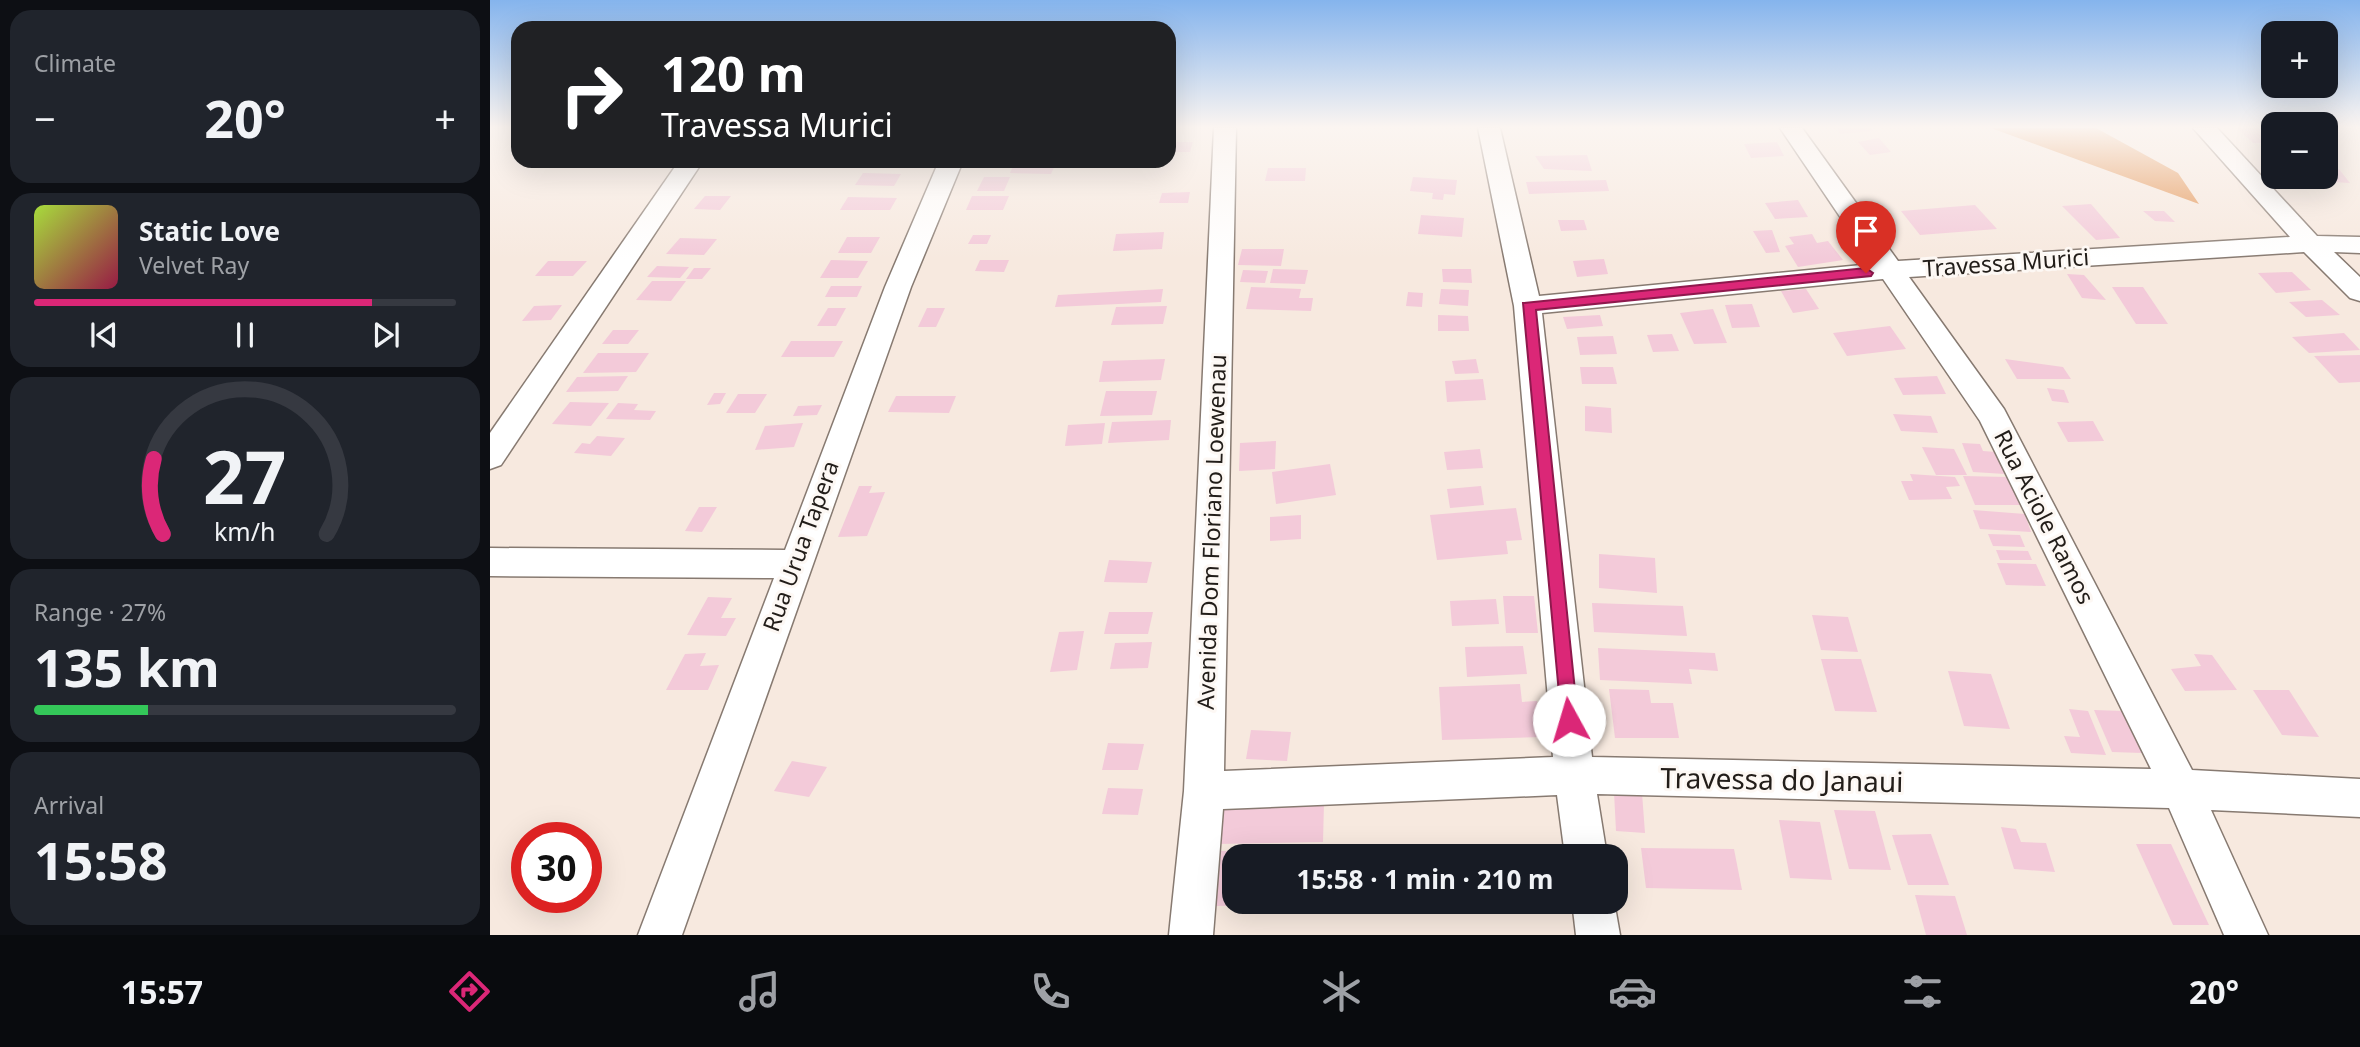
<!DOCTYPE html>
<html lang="en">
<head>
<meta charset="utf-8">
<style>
	body { margin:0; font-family:"Noto Sans",sans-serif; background:#20242c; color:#f1f3f6; height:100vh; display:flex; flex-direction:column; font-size:26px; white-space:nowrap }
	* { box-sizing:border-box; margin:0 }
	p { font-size:23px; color:#9ea1a6 }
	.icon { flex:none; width:38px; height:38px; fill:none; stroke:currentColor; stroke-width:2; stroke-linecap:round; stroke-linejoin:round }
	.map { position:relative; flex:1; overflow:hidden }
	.drawer { display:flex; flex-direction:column; gap:10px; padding:10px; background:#0d0f14; width:490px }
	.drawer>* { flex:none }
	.banner { position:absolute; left:21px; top:21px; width:665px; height:147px; border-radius:21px; box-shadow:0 7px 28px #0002; background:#202124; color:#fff; overflow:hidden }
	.buttons { position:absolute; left:1771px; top:21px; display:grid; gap:14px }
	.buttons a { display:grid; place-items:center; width:77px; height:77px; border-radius:14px; background:#171b24; box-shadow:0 7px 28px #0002; font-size:35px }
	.speed { position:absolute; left:21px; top:822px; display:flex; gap:14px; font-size:35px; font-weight:700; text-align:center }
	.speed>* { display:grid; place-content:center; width:91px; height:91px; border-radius:50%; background:#171b24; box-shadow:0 7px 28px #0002; line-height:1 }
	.speed .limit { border:10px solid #d22; background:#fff; color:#111 }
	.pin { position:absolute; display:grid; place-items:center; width:60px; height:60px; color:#fff; margin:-72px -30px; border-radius:50% 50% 50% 0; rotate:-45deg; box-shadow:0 0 7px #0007 }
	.pin .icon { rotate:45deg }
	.me { position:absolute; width:77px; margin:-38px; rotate:354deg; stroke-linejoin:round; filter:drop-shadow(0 0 5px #0008) }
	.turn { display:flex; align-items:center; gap:24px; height:147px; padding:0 35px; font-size:32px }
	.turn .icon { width:91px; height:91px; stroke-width:2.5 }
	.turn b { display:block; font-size:49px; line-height:60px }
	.big { font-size:52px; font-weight:700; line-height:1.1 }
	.drawer .widget { flex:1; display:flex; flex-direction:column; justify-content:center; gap:10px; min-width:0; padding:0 24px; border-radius:21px; background:#20242c }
	.drawer .dial { align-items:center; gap:0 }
	.dial svg { height:182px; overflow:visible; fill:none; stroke:#363941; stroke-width:7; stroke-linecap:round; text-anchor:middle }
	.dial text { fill:#f1f3f6; stroke:none }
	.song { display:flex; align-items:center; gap:21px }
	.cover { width:84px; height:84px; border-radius:10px; background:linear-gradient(135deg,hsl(80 70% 55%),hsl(340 70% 35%)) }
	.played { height:7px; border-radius:4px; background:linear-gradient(90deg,#db2777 80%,#363941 80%) }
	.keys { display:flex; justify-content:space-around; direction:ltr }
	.heat { display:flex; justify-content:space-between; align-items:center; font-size:38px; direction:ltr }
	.charge { height:10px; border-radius:5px; background:linear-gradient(90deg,#34c759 27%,#363941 0) }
	.trip { position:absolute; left:732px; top:844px; width:406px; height:70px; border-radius:21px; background:#171b24; box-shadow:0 7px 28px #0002; font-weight:700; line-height:70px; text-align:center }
	.menu { display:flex; height:112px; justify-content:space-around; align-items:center; background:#090b0e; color:#9ea1a6 }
	.menu .icon { width:49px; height:49px }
	.menu .current { color:#db2777 }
	.menu b { font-size:32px; color:#f1f3f6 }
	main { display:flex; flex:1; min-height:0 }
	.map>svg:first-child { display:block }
	.forest { fill:#e39352 }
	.building { fill:#f3cad9 }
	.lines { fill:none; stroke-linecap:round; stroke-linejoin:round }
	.street-casing { stroke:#877a71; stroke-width:3 }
	.street { fill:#fff; fill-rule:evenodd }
	.route { fill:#db2777; stroke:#8e194d; stroke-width:2 }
	.labels { text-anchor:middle; stroke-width:6; stroke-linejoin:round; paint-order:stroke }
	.street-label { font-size:23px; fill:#221d19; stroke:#fdf8f4 }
	.near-street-label { font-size:28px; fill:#221d19; stroke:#fdf8f4 }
</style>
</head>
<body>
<main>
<section class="drawer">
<div class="widget"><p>Climate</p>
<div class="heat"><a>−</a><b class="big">20°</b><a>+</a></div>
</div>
<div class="widget">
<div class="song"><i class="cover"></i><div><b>Static Love</b><p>Velvet Ray</p></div></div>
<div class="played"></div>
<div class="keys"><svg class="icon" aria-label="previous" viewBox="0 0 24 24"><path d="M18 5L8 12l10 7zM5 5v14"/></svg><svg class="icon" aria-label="pause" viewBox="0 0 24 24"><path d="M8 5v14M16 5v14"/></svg><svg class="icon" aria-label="next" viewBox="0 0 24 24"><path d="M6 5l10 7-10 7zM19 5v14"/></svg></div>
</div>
<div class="widget dial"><svg viewBox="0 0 100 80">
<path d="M14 69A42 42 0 1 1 86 69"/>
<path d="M14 69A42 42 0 0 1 10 36" stroke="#db2777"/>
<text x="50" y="56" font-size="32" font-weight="700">27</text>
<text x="50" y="72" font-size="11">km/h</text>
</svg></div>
<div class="widget"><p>Range · 27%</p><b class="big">135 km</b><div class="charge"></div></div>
<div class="widget"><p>Arrival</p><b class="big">15:58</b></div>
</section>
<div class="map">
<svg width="1870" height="935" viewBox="0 0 1870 935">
	<rect width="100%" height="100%" fill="#f7e9df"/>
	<polygon class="forest" points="1501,128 1606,128 1688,173 1709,204"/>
	<g class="building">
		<polygon points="1347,128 1381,128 1383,131 1350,134"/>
		<polygon points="1747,128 1777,128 1783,134 1783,143 1763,143"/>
		<polygon points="1389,138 1401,152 1380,155 1368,142"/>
		<polygon points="679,142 703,142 700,152 679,152"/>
		<polygon points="1287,142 1294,156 1261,158 1254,144"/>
		<polygon points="1097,155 1102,171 1054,169 1045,156"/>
		<polygon points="255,161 286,161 283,166 252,165"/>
		<polygon points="524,164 565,165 561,174 520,173"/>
		<polygon points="778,168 816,168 815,181 775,181"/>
		<polygon points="1836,168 1849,169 1860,183 1794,179 1792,177 1836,177"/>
		<polygon points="373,173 411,174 404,186 365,185"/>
		<polygon points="494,177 520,177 514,191 487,191"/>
		<polygon points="923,177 967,180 965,195 954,194 953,200 942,199 943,193 920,191"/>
		<polygon points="1116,180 1119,191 1039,194 1036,182"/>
		<polygon points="700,192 698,203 669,203 672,193"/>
		<polygon points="215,196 241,196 230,210 204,209"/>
		<polygon points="482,196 519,196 513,210 476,210"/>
		<polygon points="358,197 407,198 400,210 350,210"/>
		<polygon points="1308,200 1318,217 1285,219 1275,203"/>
		<polygon points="1601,204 1619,225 1630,238 1606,240 1572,206"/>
		<polygon points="1485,205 1507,229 1430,235 1411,211"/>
		<polygon points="1653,211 1674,211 1685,222 1665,221"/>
		<polygon points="931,215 974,218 972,237 928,234"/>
		<polygon points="1068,220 1094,220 1097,230 1071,231"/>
		<polygon points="1282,230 1290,252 1276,253 1263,231"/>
		<polygon points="674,232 672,249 623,251 626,234"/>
		<polygon points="1322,234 1327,243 1338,241 1353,260 1308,267 1295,246 1304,244 1299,237"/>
		<polygon points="483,235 501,235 497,244 478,244"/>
		<polygon points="357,237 390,237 381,253 348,253"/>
		<polygon points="190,238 227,239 214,255 176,254"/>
		<polygon points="752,249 794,249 791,266 748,265"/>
		<polygon points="1114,259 1118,274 1087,277 1083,261"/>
		<polygon points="341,260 378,261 368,278 330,278"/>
		<polygon points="490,260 519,260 514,272 485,271"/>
		<polygon points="58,261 97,261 83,276 45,276"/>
		<polygon points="167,266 199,267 190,278 157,277"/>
		<polygon points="204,268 221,268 212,279 196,279"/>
		<polygon points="783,269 818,270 815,284 780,283"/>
		<polygon points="952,269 981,269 982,283 953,282"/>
		<polygon points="753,270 778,271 775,283 750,282"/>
		<polygon points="1802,272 1821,290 1786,293 1768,273"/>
		<polygon points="1577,274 1594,275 1616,300 1592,298"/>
		<polygon points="162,281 196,281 181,301 146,300"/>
		<polygon points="341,286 372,286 367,297 335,297"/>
		<polygon points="761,287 811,289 809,298 823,298 821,311 756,309"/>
		<polygon points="1622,287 1653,287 1678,324 1646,324"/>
		<polygon points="673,289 671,302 565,307 568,295"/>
		<polygon points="951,289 979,290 978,306 949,304"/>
		<polygon points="1316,289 1329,309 1303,313 1291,291"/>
		<polygon points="918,292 933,293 932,307 916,306"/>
		<polygon points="1832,300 1850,315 1816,317 1799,302"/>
		<polygon points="1262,304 1270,327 1242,328 1235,305"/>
		<polygon points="72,305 61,320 32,321 44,306"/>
		<polygon points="677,306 673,324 621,325 626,307"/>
		<polygon points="338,308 356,308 346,326 327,326"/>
		<polygon points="437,308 455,308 446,327 428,327"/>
		<polygon points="1223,309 1237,343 1204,344 1190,313"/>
		<polygon points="948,315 978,316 979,331 948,331"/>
		<polygon points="1110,315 1113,326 1077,329 1073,317"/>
		<polygon points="1400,326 1416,349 1357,356 1343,333"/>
		<polygon points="123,330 149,330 138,344 112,344"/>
		<polygon points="1854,333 1870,350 1819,353 1802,337"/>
		<polygon points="1182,334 1189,351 1163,352 1157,335"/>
		<polygon points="1123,336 1127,354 1090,355 1087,337"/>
		<polygon points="301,341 353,341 344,357 291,357"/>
		<polygon points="108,353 159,353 146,372 93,373"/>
		<polygon points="1870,355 1870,382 1849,383 1824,356"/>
		<polygon points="675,359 671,380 609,382 613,361"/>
		<polygon points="986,359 989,373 965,374 962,361"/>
		<polygon points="1515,359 1573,367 1581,379 1527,379"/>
		<polygon points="1090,367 1123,367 1127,384 1092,384"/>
		<polygon points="138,376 128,391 76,392 87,377"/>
		<polygon points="1447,376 1456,394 1413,395 1404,378"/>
		<polygon points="993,379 996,400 957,402 955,381"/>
		<polygon points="1557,388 1574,390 1579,403 1562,401"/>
		<polygon points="616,391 667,391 662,415 610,416"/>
		<polygon points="224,393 236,393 230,404 217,405"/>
		<polygon points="248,394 277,394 265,413 236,413"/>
		<polygon points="406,396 466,396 459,413 398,412"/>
		<polygon points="80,402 119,403 101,426 62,424"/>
		<polygon points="128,403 148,404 144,410 166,411 160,420 116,419"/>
		<polygon points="332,405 327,415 303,416 308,406"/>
		<polygon points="1095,406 1121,408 1122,433 1095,431"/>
		<polygon points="1403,414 1441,416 1448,433 1411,431"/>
		<polygon points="681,420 679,440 618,443 622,422"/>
		<polygon points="1603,421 1614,441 1578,442 1567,422"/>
		<polygon points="313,423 304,447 265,450 275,426"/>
		<polygon points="615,423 612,444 575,446 578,425"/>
		<polygon points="107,436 135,438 121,456 84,453 92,443 100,444"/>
		<polygon points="786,441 785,469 749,471 750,443"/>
		<polygon points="1472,443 1490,444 1493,451 1506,452 1515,474 1483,472"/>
		<polygon points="1432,447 1464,449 1477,475 1446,475"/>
		<polygon points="990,449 993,468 957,470 954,452"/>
		<polygon points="840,464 846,495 786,504 782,472"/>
		<polygon points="1420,474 1465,477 1470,486 1456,487 1462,499 1419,500 1411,481 1423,481"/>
		<polygon points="1473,476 1517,477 1530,505 1485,505"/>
		<polygon points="369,486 382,486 379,493 395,492 377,536 348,537"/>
		<polygon points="991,486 994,505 960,508 957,489"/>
		<polygon points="209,507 227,507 212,532 195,531"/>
		<polygon points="1026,508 1032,540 1016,541 1018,554 947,560 940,515"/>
		<polygon points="1483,510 1535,514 1541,532 1490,529"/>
		<polygon points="811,515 811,539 780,541 780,517"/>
		<polygon points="1498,534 1530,535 1535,547 1503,546"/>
		<polygon points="1506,550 1538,551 1542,560 1510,560"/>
		<polygon points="1109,554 1165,558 1167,593 1109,588"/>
		<polygon points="619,560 662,562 657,583 614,582"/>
		<polygon points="1507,563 1546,564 1556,586 1516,585"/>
		<polygon points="1013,596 1044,596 1048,633 1016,633"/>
		<polygon points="218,597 242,598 231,618 246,618 236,636 197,635"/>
		<polygon points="1006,599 1009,624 962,626 960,601"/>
		<polygon points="1102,603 1193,606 1197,636 1104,632"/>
		<polygon points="619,612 663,612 658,634 614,634"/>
		<polygon points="1322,615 1358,617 1368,652 1331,650"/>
		<polygon points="594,631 587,670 560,672 569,632"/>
		<polygon points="662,642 658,668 620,669 625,643"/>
		<polygon points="1033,646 1037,674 977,677 975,647"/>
		<polygon points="1108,648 1225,653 1228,671 1199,669 1202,684 1110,680"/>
		<polygon points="216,653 210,666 229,665 218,690 176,690 195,654"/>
		<polygon points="1704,654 1722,655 1747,690 1695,691 1681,669 1711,666"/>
		<polygon points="1331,659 1371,659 1387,712 1345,711"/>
		<polygon points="1458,671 1501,674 1520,729 1474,726"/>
		<polygon points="1030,684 1032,702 1047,701 1052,737 952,740 949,687"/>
		<polygon points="1119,689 1159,690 1161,703 1183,703 1189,738 1125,738"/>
		<polygon points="1763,690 1799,690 1829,737 1792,735"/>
		<polygon points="1579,709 1598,711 1616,755 1581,753 1574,736 1590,737"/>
		<polygon points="1604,710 1633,711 1652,753 1622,752"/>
		<polygon points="761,730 801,732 797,761 756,759"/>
		<polygon points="618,743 654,744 648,770 612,770"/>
		<polygon points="302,761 337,767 319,797 284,791"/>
		<polygon points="618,788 653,789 648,815 612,814"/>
		<polygon points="1124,792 1152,793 1155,833 1126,831"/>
		<polygon points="834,803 833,842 728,844 732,805"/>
		<polygon points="1344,810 1385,811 1401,870 1359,869"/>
		<polygon points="1289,820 1330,822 1342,880 1300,878"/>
		<polygon points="1511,827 1526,829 1531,842 1556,843 1565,872 1524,869"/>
		<polygon points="1441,834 1459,885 1418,885 1402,835"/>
		<polygon points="1646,844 1681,844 1719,925 1683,925"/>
		<polygon points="1151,848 1244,849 1252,890 1156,888"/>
		<polygon points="908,849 908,856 744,856 744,901 908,901 908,904 724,906 731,851"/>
		<polygon points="96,853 109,855 96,874"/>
		<polygon points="1425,895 1465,896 1477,935 1436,935"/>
		<polygon points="941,901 971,901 971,910 941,908"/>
	</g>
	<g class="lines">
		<defs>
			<g id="street">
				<path d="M724,128H746L734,771L1063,757L1024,306L988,128H1010L1049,296L1382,264L1290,128H1312L1408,261L1800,237L1703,128H1727L1827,236L1870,237V253L1844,252L1870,277V301L1860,298L1814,252L1419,277L1514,409L1702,770L1870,779V817L1721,810L1778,935H1734L1679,808L1107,794L1117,856H1075L1067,795L733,809L723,935H679L694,791ZM1393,279L1490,421L1661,769L1102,757L1052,313Z"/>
				<polygon points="189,161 213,161 11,465 0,469 0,433"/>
				<polygon points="449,161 473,161 421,287 192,935 148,935 284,578 0,576 0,548 295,550 395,287"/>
				<polygon points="1082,901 1124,901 1130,935 1086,935"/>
			</g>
		</defs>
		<use href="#street" class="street-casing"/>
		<use href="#street" class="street"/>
	</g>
	<linearGradient id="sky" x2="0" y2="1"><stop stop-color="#85b4ed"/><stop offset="0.49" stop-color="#fbf5f1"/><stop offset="1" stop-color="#fbf5f1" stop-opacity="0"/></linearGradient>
	<rect width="1870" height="259" fill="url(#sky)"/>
	<polygon class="route" points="1376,268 1383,273 1381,276 1046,310 1088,720 1086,726 1079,729 1072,726 1033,303"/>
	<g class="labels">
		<g class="street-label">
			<text transform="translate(1516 263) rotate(-4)" y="8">Travessa Murici</text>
			<text transform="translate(1554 517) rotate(63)" y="8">Rua Aciole Ramos</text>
			<text transform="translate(722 532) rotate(-88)" y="8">Avenida Dom Floriano Loewenau</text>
			<text transform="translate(311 546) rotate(-70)" y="8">Rua Urua Tapera</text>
		</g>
		<g class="near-street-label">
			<text transform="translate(1292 780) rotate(1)" y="10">Travessa do Janaui</text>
		</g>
	</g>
</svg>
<div class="buttons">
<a>+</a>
<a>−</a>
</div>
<div class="speed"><div class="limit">30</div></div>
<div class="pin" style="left:1376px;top:273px;background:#d93025"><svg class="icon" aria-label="arrive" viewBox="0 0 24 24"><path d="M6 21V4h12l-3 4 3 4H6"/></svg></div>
<svg class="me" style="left:1079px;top:720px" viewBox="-20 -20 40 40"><circle r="19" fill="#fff"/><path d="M0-13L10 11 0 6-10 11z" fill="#db2777"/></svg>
<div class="trip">15:58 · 1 min · 210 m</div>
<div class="banner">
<div class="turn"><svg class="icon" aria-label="right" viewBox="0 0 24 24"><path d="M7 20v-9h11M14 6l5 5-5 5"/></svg><div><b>120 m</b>Travessa Murici</div></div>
</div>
</div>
</main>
<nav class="menu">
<b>15:57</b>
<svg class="icon current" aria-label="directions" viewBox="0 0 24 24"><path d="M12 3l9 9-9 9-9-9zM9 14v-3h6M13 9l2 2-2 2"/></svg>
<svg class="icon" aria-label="music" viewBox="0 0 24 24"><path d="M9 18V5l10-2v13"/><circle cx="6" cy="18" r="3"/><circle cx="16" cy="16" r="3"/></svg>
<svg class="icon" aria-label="phone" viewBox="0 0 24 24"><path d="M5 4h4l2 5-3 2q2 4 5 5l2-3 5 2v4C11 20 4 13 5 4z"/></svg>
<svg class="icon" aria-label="climate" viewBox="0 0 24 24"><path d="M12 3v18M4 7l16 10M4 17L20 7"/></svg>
<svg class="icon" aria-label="car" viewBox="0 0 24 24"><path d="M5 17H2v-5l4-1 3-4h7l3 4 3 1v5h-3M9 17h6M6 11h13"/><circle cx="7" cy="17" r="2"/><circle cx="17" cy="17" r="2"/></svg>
<svg class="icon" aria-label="filters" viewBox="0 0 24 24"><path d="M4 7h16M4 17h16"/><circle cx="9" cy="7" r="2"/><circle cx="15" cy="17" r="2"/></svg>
<b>20°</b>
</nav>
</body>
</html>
